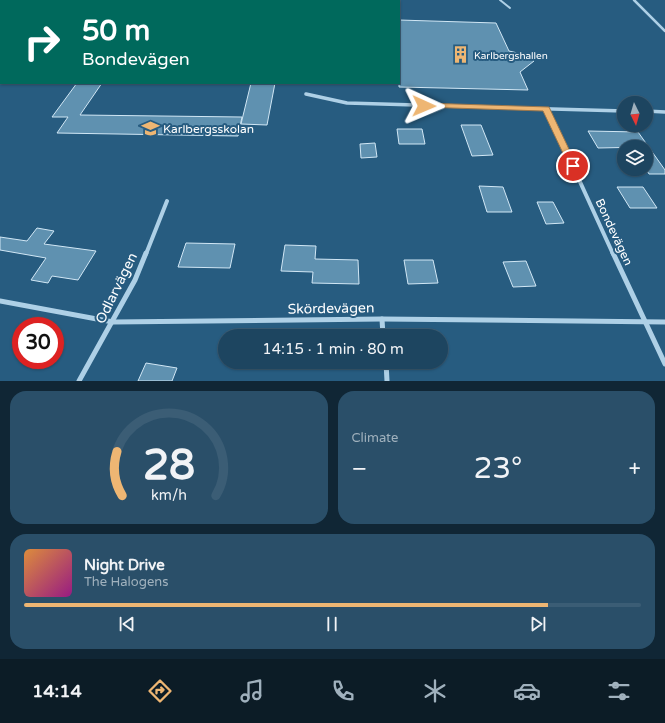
<!DOCTYPE html>
<html lang="en">
<head>
<meta charset="utf-8">
<style>
	body { margin:0; font-family:"Varela Round",sans-serif; background:#2a4f69; color:#f1f3f6; height:100vh; display:flex; flex-direction:column; font-size:15px; white-space:nowrap }
	* { box-sizing:border-box; margin:0 }
	p { font-size:13px; color:#a0b1bd }
	.icon { flex:none; width:22px; height:22px; fill:none; stroke:currentColor; stroke-width:2; stroke-linecap:round; stroke-linejoin:round }
	.map { position:relative; height:381px; overflow:hidden }
	.drawer { display:flex; flex-direction:column; gap:10px; padding:10px; background:#102635; flex:1 }
	.drawer>* { flex:none }
	.top-card { position:absolute; left:0px; top:0px; width:400px; height:84px; box-shadow:0 1px 3px #0004,0 0 0 1px #3b5d75; background:#00695c; color:#fff; overflow:hidden }
	.needle { width:26px; rotate:175deg }
	.fabs { position:absolute; left:617px; top:96px; display:grid; gap:8px }
	.fabs a { display:grid; place-items:center; width:36px; height:36px; border-radius:50%; background:#1d4560; box-shadow:0 1px 3px #0004,0 0 0 1px #3b5d75; font-size:20px }
	.speed { position:absolute; left:12px; top:317px; display:flex; gap:8px; font-size:20px; font-weight:700; text-align:center }
	.speed>* { display:grid; place-content:center; width:52px; height:52px; border-radius:50%; background:#1d4560; box-shadow:0 1px 3px #0004,0 0 0 1px #3b5d75; line-height:1 }
	.speed .limit { border:6px solid #d22; background:#fff; color:#111 }
	.pin { position:absolute; display:grid; place-items:center; width:34px; height:34px; color:#fff; margin:-17px; border:2px solid #fff; border-radius:50%; box-shadow:0 1px 4px #0007 }
	.me { position:absolute; width:44px; margin:-22px; rotate:91deg; stroke-linejoin:round; filter:drop-shadow(0 0 3px #0008) }
	.turn { display:flex; align-items:center; gap:14px; height:84px; padding:0 16px; font-size:18px }
	.turn .icon { width:52px; height:52px; stroke-width:2.5 }
	.turn b { display:block; font-size:28px; line-height:34px }
	.big { font-size:30px; font-weight:600; line-height:1.1 }
	.drawer .tile { flex:1; display:flex; flex-direction:column; justify-content:center; gap:6px; min-width:0; padding:0 14px; border-radius:16px; background:#2a4f69 }
	.drawer .dial { align-items:center; gap:0 }
	.dial svg { height:104px; overflow:visible; fill:none; stroke:#3b5d75; stroke-width:7; stroke-linecap:round; text-anchor:middle }
	.dial text { fill:#f1f3f6; stroke:none }
	.song { display:flex; align-items:center; gap:12px }
	.cover { width:48px; height:48px; border-radius:6px; background:linear-gradient(135deg,hsl(30 70% 55%),hsl(310 70% 35%)) }
	.played { height:4px; border-radius:2px; background:linear-gradient(90deg,#eeb673 85%,#3b5d75 85%) }
	.keys { display:flex; justify-content:space-around; direction:ltr }
	.heat { display:flex; justify-content:space-between; align-items:center; font-size:22px; direction:ltr }
	.drawer .tiles { flex:1; display:grid; gap:10px; grid-template-columns:1fr 1fr }
	.tile:last-child { grid-column:span 2 }
	.trip { position:absolute; left:218px; top:329px; width:230px; height:40px; border-radius:20px; background:#1d4560; box-shadow:0 1px 3px #0004,0 0 0 1px #3b5d75; font-weight:600; line-height:40px; text-align:center }
	.dock { display:flex; height:64px; justify-content:space-around; align-items:center; background:#0c1c26; color:#a0b1bd }
	.dock .icon { width:28px; height:28px }
	.dock .current { color:#eeb673 }
	.dock b { font-size:18px; color:#f1f3f6 }
	.map>svg:first-child { display:block }
	.building { fill:#5f91b0; stroke:#d1e7f5 }
	.lines { fill:none; stroke-linecap:round; stroke-linejoin:round }
	.lane { stroke:#aed0e6; stroke-width:2 }
	.street-far3 { stroke:#aed0e6; stroke-width:2.5 }
	.street-far2 { stroke:#aed0e6; stroke-width:3.5 }
	.street-far1 { stroke:#aed0e6; stroke-width:4 }
	.street { stroke:#aed0e6; stroke-width:5 }
	.route { fill:#eeb673; stroke:#9b764b }
	.labels { text-anchor:middle; stroke-width:4; stroke-linejoin:round; paint-order:stroke }
	.far-poi-label { font-size:10px; fill:#fff; stroke:#275c80; text-anchor:start }
	.poi-label { font-size:12px; fill:#fff; stroke:#275c80; text-anchor:start }
	.street-label { font-size:12px; fill:#fff; stroke:#275c80 }
	.near-street-label { font-size:14px; fill:#fff; stroke:#275c80 }
</style>
</head>
<body>
<div class="map">
<svg width="665" height="381" viewBox="0 0 665 381">
	<rect width="100%" height="100%" fill="#275c80"/>
	<g class="building">
		<polygon points="399,20 496,23 509,51 522,54 534,61 520,72 528,90 399,87"/>
		<polygon points="77,83 102,83 80,115 242,117 238,136 57,133 68,117 52,117"/>
		<polygon points="251,83 275,83 267,125 241,124"/>
		<polygon points="461,125 481,125 493,155 472,156"/>
		<polygon points="397,129 422,129 425,144 399,144"/>
		<polygon points="588,131 638,132 665,170 665,174 649,174 646,169 646,147 598,148"/>
		<polygon points="375,143 377,157 361,158 360,144"/>
		<polygon points="479,186 503,187 512,212 487,212"/>
		<polygon points="617,187 643,187 657,208 630,208"/>
		<polygon points="537,202 553,202 564,223 546,224"/>
		<polygon points="37,228 54,231 44,244 96,251 78,280 52,276 48,283 31,280 46,258 0,250 0,237 27,241"/>
		<polygon points="186,243 235,244 230,268 178,267"/>
		<polygon points="285,245 316,246 315,259 358,260 359,284 312,283 313,272 281,271"/>
		<polygon points="404,260 433,260 438,283 408,284"/>
		<polygon points="526,261 536,286 513,287 503,262"/>
		<polygon points="146,363 177,368 172,381 138,381"/>
	</g>
	<g class="lines">
		<polyline class="lane" points="500,0 510,8"/>
		<polyline class="street-far3" points="634,0 665,31"/>
		<g class="street-far2">
			<polyline points="306,94 347,103 624,111"/>
			<polyline points="546,109 565,150"/>
			<polyline points="646,111 665,112"/>
		</g>
		<g class="street-far1">
			<polyline points="565,149 613,254"/>
			<polyline points="146,254 167,201"/>
		</g>
		<g class="street">
			<polyline points="613,253 665,364"/>
			<polyline points="0,301 113,322 382,319 665,322"/>
			<polyline points="382,319 383,336"/>
			<polyline points="386,362 387,381"/>
			<polyline points="79,381 135,280 146,253"/>
		</g>
	</g>
	<polygon class="route" points="424,103 549,107 577,166 576,168 570,168 543,111 421,107 421,104"/>
	<defs>
		<symbol id="building-bare" viewBox="-9 -9 18 18"><path d="M-4-6H4V6H1V3H-1V6H-4ZM-2.5-4.3h1.7v1.8h-1.7ZM.8-4.3h1.7v1.8H.8ZM-2.5-1h1.7V.8h-1.7ZM.8-1h1.7V.8H.8Z" fill="#eeb673" stroke="#275c80" stroke-width="2.5" paint-order="stroke"/></symbol>
		<symbol id="school-bare" viewBox="-9 -9 18 18"><path d="M0-5L7-2L0 1L-7-2ZM-4 1L0 2.5L4 1V4Q0 6-4 4Z" fill="#eeb673" stroke="#275c80" stroke-width="2.5" paint-order="stroke"/></symbol>
	</defs>
	<g fill-rule="evenodd">
		<use href="#building-bare" x="448" y="42" width="25" height="25"/>
		<use href="#school-bare" x="138" y="116" width="25" height="25"/>
	</g>
	<g class="labels">
		<g class="far-poi-label">
			<text x="474" y="59">Karlbergshallen</text>
		</g>
		<g class="poi-label">
			<text x="163" y="133">Karlbergsskolan</text>
		</g>
		<g class="street-label">
			<text transform="translate(614 232) rotate(65)" y="4">Bondevägen</text>
		</g>
		<g class="near-street-label">
			<text transform="translate(116 288) rotate(-64)" y="5">Odlarvägen</text>
			<text transform="translate(331 308) rotate(-1)" y="5">Skördevägen</text>
		</g>
	</g>
</svg>
<div class="fabs">
<a><svg class="needle" viewBox="-14 -14 28 28"><path d="M0-13l5 13h-10z" fill="#e53935"/><path d="M0 13l5-13h-10z" fill="#a0b1bd"/></svg></a>
<a><svg class="icon" aria-label="layers" viewBox="0 0 24 24"><path d="M12 4l9 5-9 5-9-5zM3 14l9 5 9-5"/></svg></a>
</div>
<div class="speed"><div class="limit">30</div></div>
<div class="pin" style="left:573px;top:166px;background:#d93025"><svg class="icon" aria-label="arrive" viewBox="0 0 24 24"><path d="M6 21V4h12l-3 4 3 4H6"/></svg></div>
<svg class="me" style="left:424px;top:106px" viewBox="-20 -20 40 40"><path d="M0-17L14 15 0 8-14 15z" fill="#eeb673" stroke="#fff" stroke-width="4"/></svg>
<div class="trip">14:15 · 1 min · 80 m</div>
<div class="top-card">
<div class="turn"><svg class="icon" aria-label="right" viewBox="0 0 24 24"><path d="M7 20v-9h11M14 6l5 5-5 5"/></svg><div><b>50 m</b>Bondevägen</div></div>
</div>
</div>
<section class="drawer">
<div class="tiles">
<div class="tile dial"><svg viewBox="0 0 100 80">
<path d="M14 69A42 42 0 1 1 86 69"/>
<path d="M14 69A42 42 0 0 1 10 35" stroke="#eeb673"/>
<text x="50" y="56" font-size="32" font-weight="700">28</text>
<text x="50" y="72" font-size="11">km/h</text>
</svg></div>
<div class="tile"><p>Climate</p>
<div class="heat"><a>−</a><b class="big">23°</b><a>+</a></div>
</div>
<div class="tile">
<div class="song"><i class="cover"></i><div><b>Night Drive</b><p>The Halogens</p></div></div>
<div class="played"></div>
<div class="keys"><svg class="icon" aria-label="previous" viewBox="0 0 24 24"><path d="M18 5L8 12l10 7zM5 5v14"/></svg><svg class="icon" aria-label="pause" viewBox="0 0 24 24"><path d="M8 5v14M16 5v14"/></svg><svg class="icon" aria-label="next" viewBox="0 0 24 24"><path d="M6 5l10 7-10 7zM19 5v14"/></svg></div>
</div>
</div>
</section>
<nav class="dock">
<b>14:14</b>
<svg class="icon current" aria-label="directions" viewBox="0 0 24 24"><path d="M12 3l9 9-9 9-9-9zM9 14v-3h6M13 9l2 2-2 2"/></svg>
<svg class="icon" aria-label="music" viewBox="0 0 24 24"><path d="M9 18V5l10-2v13"/><circle cx="6" cy="18" r="3"/><circle cx="16" cy="16" r="3"/></svg>
<svg class="icon" aria-label="phone" viewBox="0 0 24 24"><path d="M5 4h4l2 5-3 2q2 4 5 5l2-3 5 2v4C11 20 4 13 5 4z"/></svg>
<svg class="icon" aria-label="climate" viewBox="0 0 24 24"><path d="M12 3v18M4 7l16 10M4 17L20 7"/></svg>
<svg class="icon" aria-label="car" viewBox="0 0 24 24"><path d="M5 17H2v-5l4-1 3-4h7l3 4 3 1v5h-3M9 17h6M6 11h13"/><circle cx="7" cy="17" r="2"/><circle cx="17" cy="17" r="2"/></svg>
<svg class="icon" aria-label="filters" viewBox="0 0 24 24"><path d="M4 7h16M4 17h16"/><circle cx="9" cy="7" r="2"/><circle cx="15" cy="17" r="2"/></svg>
</nav>
</body>
</html>
